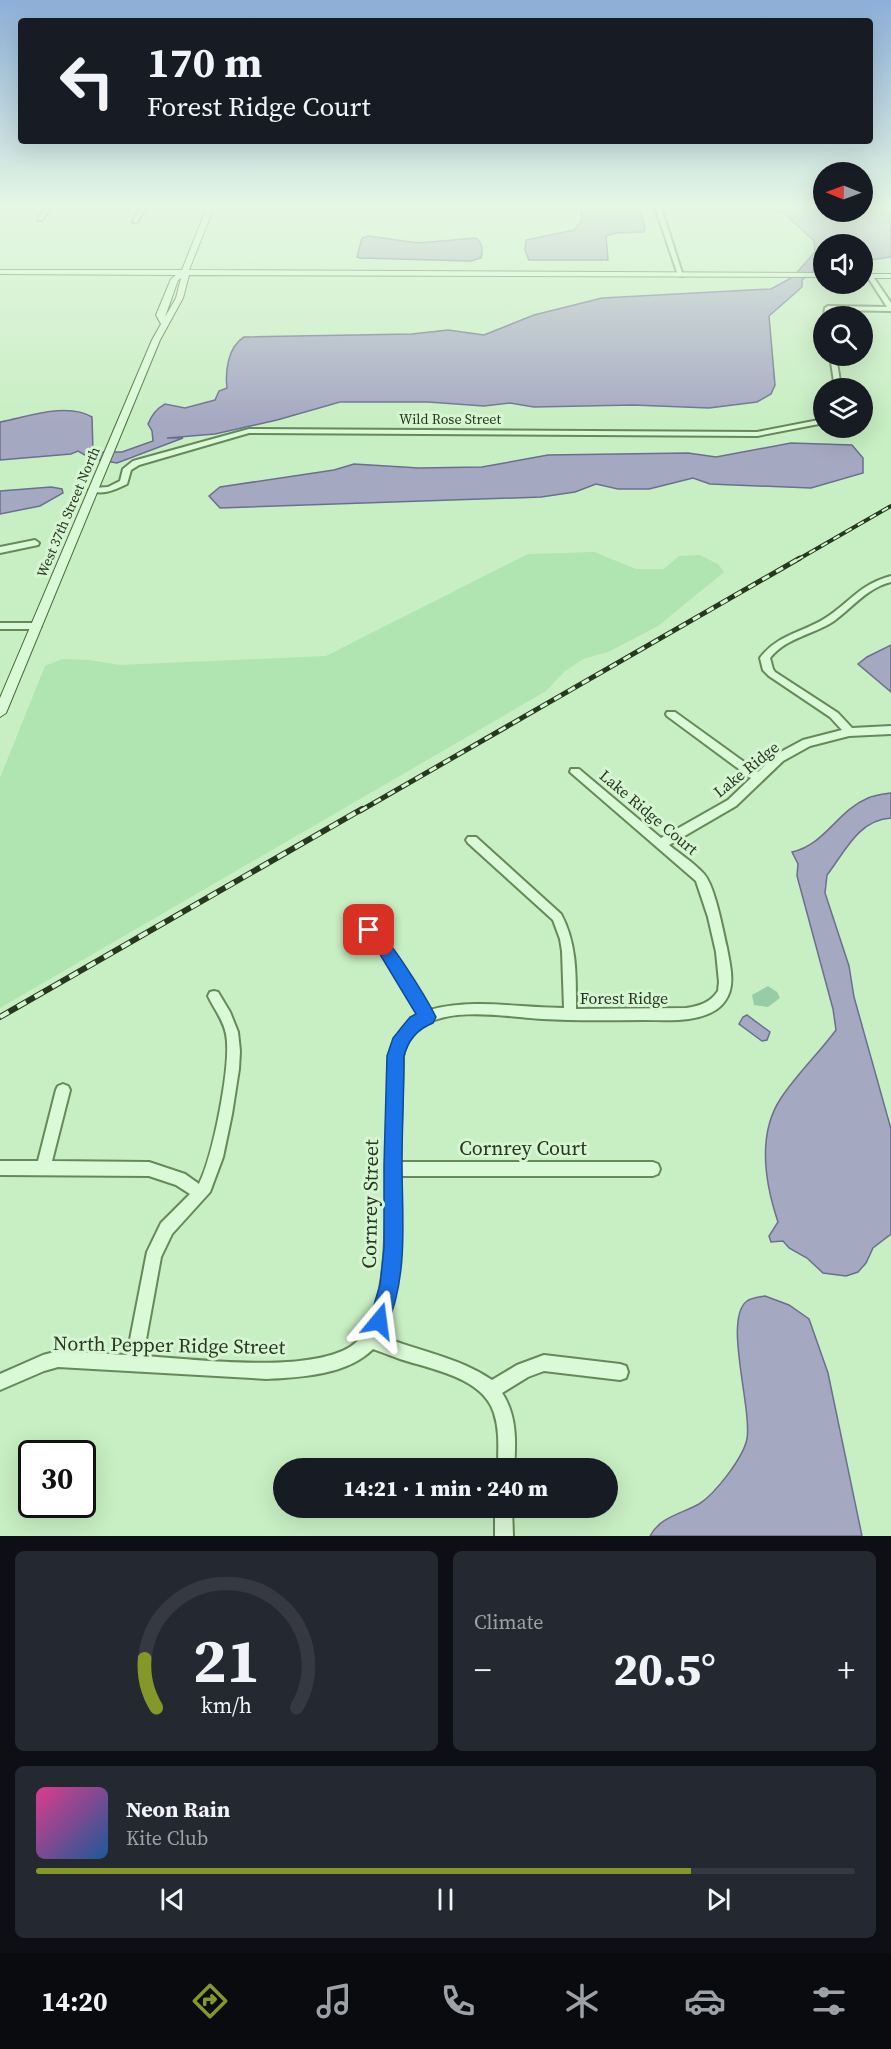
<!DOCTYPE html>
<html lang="en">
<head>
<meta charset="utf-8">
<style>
	body { margin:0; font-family:"Source Serif 4",serif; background:#242831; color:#f1f3f6; height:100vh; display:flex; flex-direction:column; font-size:22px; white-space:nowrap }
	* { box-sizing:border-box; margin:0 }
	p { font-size:20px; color:#9ea1a6 }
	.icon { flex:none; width:33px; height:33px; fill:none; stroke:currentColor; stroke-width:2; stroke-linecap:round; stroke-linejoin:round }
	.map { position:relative; height:1536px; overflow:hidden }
	.panel { display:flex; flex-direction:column; gap:15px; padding:15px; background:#0d0f14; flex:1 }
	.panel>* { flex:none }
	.top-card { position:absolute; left:18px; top:18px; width:855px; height:126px; border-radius:6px; box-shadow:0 6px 24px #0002; background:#171b24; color:#f1f3f6; overflow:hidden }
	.needle { width:39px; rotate:271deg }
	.controls { position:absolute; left:813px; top:162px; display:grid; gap:12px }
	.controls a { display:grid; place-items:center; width:60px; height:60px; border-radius:50%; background:#171b24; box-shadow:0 6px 24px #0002; font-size:30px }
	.speed { position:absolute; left:18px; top:1440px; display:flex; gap:12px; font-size:30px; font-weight:700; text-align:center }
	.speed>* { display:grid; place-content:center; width:78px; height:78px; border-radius:50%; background:#171b24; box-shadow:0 6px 24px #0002; line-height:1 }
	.speed .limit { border:3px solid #111; border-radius:9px; background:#fff; color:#111 }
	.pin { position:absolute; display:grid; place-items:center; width:51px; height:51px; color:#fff; margin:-26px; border-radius:12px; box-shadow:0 3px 9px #0006 }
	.me { position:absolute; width:66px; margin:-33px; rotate:16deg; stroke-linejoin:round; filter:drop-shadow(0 0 4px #0008) }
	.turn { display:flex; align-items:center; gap:21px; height:126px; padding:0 30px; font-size:27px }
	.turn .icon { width:78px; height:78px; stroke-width:2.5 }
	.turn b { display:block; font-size:42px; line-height:51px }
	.big { font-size:45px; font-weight:800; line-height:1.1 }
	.panel .widget { flex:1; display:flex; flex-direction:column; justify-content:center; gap:9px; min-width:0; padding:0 21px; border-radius:9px; background:#242831 }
	.panel .dial { align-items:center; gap:0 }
	.dial svg { height:156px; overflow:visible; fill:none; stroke:#363941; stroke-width:7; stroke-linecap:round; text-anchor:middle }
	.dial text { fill:#f1f3f6; stroke:none }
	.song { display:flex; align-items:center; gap:18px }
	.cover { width:72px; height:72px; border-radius:9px; background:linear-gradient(135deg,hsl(330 70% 55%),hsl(210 70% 35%)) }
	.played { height:6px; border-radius:3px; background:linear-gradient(90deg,#85972a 80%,#363941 80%) }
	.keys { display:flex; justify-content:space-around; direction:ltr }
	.heat { display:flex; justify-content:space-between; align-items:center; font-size:33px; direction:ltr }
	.panel .tiles { flex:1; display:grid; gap:15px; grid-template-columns:1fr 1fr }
	.widget:last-child { grid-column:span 2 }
	.trip { position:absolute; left:273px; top:1458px; width:345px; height:60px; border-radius:30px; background:#171b24; box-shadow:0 6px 24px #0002; font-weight:800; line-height:60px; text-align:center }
	.menu { display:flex; height:96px; justify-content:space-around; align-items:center; background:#090b0e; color:#9ea1a6 }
	.menu .icon { width:42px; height:42px }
	.menu .on { color:#85972a }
	.menu b { font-size:27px; color:#f1f3f6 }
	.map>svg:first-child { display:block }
	.farmland { fill:#b0e4b1 }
	.green { fill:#97cca6 }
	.water { fill:#a5a8c1; stroke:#6c6e8f; stroke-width:1.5 }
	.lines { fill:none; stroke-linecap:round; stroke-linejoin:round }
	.street-casing { stroke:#67885a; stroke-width:4 }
	.secondary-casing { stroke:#4b6a3d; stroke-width:2 }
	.street { fill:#daf9d6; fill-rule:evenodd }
	.secondary { fill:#daf9d6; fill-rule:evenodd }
	.rail-far2-casing { stroke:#27381e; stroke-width:4 }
	.rail-far1-casing { stroke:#27381e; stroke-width:5 }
	.rail-casing { stroke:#27381e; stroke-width:6 }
	.rail-far2 { stroke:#d6f5d2; stroke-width:2; stroke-dasharray:7; stroke-linecap:butt }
	.rail-far1 { stroke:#d6f5d2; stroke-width:3; stroke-dasharray:8; stroke-linecap:butt }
	.rail { stroke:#d6f5d2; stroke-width:4; stroke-dasharray:10; stroke-linecap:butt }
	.route { fill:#1a73e8; stroke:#114b97; stroke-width:1.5 }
	.labels { text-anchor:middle; stroke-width:6; stroke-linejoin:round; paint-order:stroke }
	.far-street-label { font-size:14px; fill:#27381e; stroke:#d6f5d2 }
	.street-label { font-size:16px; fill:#27381e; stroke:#d6f5d2 }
	.near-street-label { font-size:20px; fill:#27381e; stroke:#d6f5d2 }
</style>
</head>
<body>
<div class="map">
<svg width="891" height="1536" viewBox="0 0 891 1536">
	<rect width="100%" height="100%" fill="#c8eec3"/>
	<polygon class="farmland" points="594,552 636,569 664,569 679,556 700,555 718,564 724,572 658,626 608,652 583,659 565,671 546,691 0,1008 0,778 45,666 62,659 89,660 120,665 326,656 528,554"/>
	<polygon class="green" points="768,986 777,992 780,998 768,1007 754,1005 752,995"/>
	<g class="water">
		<polygon points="581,207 639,207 645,227 644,232 616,233 606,236 608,260 529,260 525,250 526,240 574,230 582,220"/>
		<path d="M774,207H823L824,212H862L863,207H891V257L863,261L862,244H824L823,259L816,260L818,267L802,280V287L769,316L775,385L771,394L757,402L709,408L633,405L534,407L510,403L484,406L428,402H340L277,420L215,434L167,438H183L117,463L92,459L78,451L71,454L0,460V422C27,417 67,402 92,417L93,452H122L153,441L152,431L148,424C152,415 156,409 165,404L185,408L215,400L219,391L227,388C225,371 228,347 244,337L412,334L448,330L484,335L534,315L602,298L771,289L793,277L815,252L814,241L785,214Z"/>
		<path d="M369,236L418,243L476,238C483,243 483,250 481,258L471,261L360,258L357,257L362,238Z"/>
		<polygon points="791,443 852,445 863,458 863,473 811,488 710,484 693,478 649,489 618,489 596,484 575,492 541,497 220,508 209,496 220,487 334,470 354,464 419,468 482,467 548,455 688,453 716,457"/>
		<polygon points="51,487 62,489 63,493 40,506 0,514 0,491"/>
		<polygon points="891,645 891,692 858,664 867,657"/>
		<path d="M891,793V818C858,820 845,852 827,875L825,893L849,966L854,997L891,1129V1234L873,1248L866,1263L858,1272L846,1276L823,1273L807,1258L789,1248L783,1241L771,1242L769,1236L778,1222C765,1183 757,1134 781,1098C797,1074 819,1053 836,1030L833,1009L797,876L798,864L792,852C826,844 837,811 868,798C875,795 884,794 891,793Z"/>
		<polygon points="747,1015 770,1032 767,1040 762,1041 739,1024 743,1017"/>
		<path d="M765,1296L789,1305L809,1319L828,1373L862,1536H650C660,1517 681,1514 699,1504C715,1494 743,1458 747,1439C752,1406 723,1319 747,1301C751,1298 760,1297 765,1296Z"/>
	</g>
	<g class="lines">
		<defs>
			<g id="street">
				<polygon points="46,207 51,207 42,220 38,220"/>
				<polygon points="141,207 146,207 137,222 133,222"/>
				<polygon points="655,207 661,207 683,276 678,275"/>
				<polygon points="870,274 872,275 891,303 891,311 831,310 830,316 824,316 825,308 828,306 887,307 867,276"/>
				<polygon points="830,356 836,356 841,388 835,388"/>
				<path d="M824,419V423L757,436L249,433L139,465L131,470L127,484C115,490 101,496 89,490L93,488L108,487L120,481L123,469L133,461L249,429L757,432Z"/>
				<polygon points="35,540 39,543 38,545 0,553 0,547"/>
				<path d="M891,576V582C867,588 853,607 834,621C813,635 787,637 770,658L773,669L775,672L838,713L852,728L891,726V734L849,736L810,746L783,761L736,806L669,845C680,854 694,863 704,874C715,886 723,931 727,948C730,965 736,986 725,1001C718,1012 702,1017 689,1019C675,1021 659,1020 644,1020C610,1020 577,1021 543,1019C507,1017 454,1006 422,1026C411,1033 406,1044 403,1056L400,1162H653L658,1164L660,1169L658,1174L653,1176H400C400,1230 402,1285 381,1336C418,1351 458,1357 492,1380L517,1365L544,1355L620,1364L626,1366L628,1372L626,1378L620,1380L544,1371L528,1377L502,1393C517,1415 516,1443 514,1468H498C498,1449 500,1431 494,1413C483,1377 430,1369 400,1359C391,1356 382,1352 373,1349C347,1375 302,1377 267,1379L58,1367L44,1371L0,1390V1374L43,1355L58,1351L127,1355L147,1252L161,1223L190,1194L176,1185L149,1176L0,1175V1161H38L56,1090L58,1086L63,1084L68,1086L70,1090L52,1161L149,1162L185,1174L199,1184C213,1157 232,1062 226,1034C223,1019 214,1009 208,996L210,992L214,991L218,992L230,1012L238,1032L240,1051L239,1069L232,1114L223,1157L210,1192L172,1234L161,1257L143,1356C196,1359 305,1374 350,1347C393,1321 385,1206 386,1161C387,1126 388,1091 389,1056C394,1039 402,1023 419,1015L380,951L349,915L347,912L349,909L353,907L357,909L388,943L430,1010C474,998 519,1008 564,1008L562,951L560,939L553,920L468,843L466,840L468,837H476L561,914C577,944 576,975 576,1009L686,1008C699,1006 710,1003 718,991L719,982L716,952L708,917L696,881L570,772L571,769H579L661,838L728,800L751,778L667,716L666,714L667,712H675L758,772L775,755L803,740L842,730L830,717L769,676L763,670L760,658C777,635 801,633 824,619C850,603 858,585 891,576Z"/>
				<polygon points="0,623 36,623 41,626 36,629 0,629"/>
				<polygon points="495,1508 512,1508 513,1536 495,1536"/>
			</g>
			<g id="secondary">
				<path d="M207,207H214L189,270L824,273V277L189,275L183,298L160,340L6,713L0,717V698L152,340L161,324L156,315L171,279L176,275L0,274V270H182ZM181,278L176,298L165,317L178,280Z"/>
				<rect x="862" y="274" width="29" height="4"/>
			</g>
		</defs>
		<use href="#street" class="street-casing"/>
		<use href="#secondary" class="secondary-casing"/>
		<use href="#street" class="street"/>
		<use href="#secondary" class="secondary"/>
		<defs>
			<polyline id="rail-far2" points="797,560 891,506"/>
			<polyline id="rail-far1" points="360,811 800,558"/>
			<polyline id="rail" points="0,1017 362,809"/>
		</defs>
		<use href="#rail-far2" class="rail-far2-casing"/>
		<use href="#rail-far1" class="rail-far1-casing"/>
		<use href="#rail" class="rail-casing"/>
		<use href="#rail-far2" class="rail-far2"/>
		<use href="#rail-far1" class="rail-far1"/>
		<use href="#rail" class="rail"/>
	</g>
	<linearGradient id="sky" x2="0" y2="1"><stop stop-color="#8dafd8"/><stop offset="0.49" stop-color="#e6f7e4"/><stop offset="1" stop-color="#e6f7e4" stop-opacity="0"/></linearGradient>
	<rect width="891" height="422" fill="url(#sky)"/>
	<path class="route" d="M369,924C385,929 427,999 436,1017L433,1023C418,1029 408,1040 404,1056C404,1092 402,1128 402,1163C402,1219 409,1275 386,1328L379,1331L372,1328L369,1321L380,1285L384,1248V1165L387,1056L393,1038L410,1017L416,1014L378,951L361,930L363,925Z"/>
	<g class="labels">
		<g class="far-street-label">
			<text x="450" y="424">Wild Rose Street</text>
			<text transform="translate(68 512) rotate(-67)" y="5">West 37th Street North</text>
		</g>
		<g class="street-label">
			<text transform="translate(746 769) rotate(-39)" y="6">Lake Ridge</text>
			<text transform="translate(649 812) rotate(40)" y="6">Lake Ridge Court</text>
			<text x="624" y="1004">Forest Ridge</text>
		</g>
		<g class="near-street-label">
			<text x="523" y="1155">Cornrey Court</text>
			<text transform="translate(370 1204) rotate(-89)" y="7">Cornrey Street</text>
			<text transform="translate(169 1345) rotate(1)" y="7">North Pepper Ridge Street</text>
		</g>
	</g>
</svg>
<div class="controls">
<a><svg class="needle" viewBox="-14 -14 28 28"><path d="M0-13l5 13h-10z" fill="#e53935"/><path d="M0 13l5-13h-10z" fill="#9ea1a6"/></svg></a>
<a><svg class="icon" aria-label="sound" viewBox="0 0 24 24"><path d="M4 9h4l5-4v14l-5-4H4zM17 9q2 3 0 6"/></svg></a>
<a><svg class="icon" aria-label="search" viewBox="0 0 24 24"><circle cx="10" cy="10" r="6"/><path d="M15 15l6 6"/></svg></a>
<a><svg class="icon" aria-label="layers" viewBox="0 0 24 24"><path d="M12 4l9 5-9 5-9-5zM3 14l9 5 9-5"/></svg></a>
</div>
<div class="speed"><div class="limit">30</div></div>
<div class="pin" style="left:369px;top:930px;background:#d93025"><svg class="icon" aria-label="arrive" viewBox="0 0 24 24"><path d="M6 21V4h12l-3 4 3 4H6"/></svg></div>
<svg class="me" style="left:379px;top:1321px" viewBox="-20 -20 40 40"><path d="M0-17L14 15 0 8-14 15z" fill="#1a73e8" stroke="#fff" stroke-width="4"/></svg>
<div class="trip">14:21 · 1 min · 240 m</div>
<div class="top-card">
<div class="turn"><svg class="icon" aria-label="left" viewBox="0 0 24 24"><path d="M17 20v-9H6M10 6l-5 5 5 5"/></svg><div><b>170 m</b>Forest Ridge Court</div></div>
</div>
</div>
<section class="panel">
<div class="tiles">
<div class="widget dial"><svg viewBox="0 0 100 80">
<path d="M14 69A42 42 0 1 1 86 69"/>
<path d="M14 69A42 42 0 0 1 8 44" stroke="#85972a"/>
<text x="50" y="56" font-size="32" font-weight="700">21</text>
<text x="50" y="72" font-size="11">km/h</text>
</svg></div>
<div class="widget"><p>Climate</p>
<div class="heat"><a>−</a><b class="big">20.5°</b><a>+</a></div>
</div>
<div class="widget">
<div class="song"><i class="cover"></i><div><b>Neon Rain</b><p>Kite Club</p></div></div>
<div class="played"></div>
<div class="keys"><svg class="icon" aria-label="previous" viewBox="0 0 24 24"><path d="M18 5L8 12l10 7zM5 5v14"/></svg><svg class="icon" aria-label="pause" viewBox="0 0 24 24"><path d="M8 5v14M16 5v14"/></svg><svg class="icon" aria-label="next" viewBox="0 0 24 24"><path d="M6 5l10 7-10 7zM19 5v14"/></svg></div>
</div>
</div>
</section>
<nav class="menu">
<b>14:20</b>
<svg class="icon on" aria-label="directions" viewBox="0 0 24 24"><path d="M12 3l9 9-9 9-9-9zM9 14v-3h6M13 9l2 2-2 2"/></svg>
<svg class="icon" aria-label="music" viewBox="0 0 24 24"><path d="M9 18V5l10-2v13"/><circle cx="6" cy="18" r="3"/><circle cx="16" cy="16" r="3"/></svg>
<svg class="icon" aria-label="phone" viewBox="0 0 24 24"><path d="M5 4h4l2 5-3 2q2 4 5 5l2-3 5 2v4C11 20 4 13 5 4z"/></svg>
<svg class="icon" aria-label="climate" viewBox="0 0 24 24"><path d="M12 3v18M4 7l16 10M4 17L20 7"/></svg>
<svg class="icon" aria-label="car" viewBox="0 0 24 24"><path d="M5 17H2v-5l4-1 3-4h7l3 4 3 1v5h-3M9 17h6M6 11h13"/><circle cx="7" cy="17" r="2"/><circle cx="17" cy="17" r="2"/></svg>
<svg class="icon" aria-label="filters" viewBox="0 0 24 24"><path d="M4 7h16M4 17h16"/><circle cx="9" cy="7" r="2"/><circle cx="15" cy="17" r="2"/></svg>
</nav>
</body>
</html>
